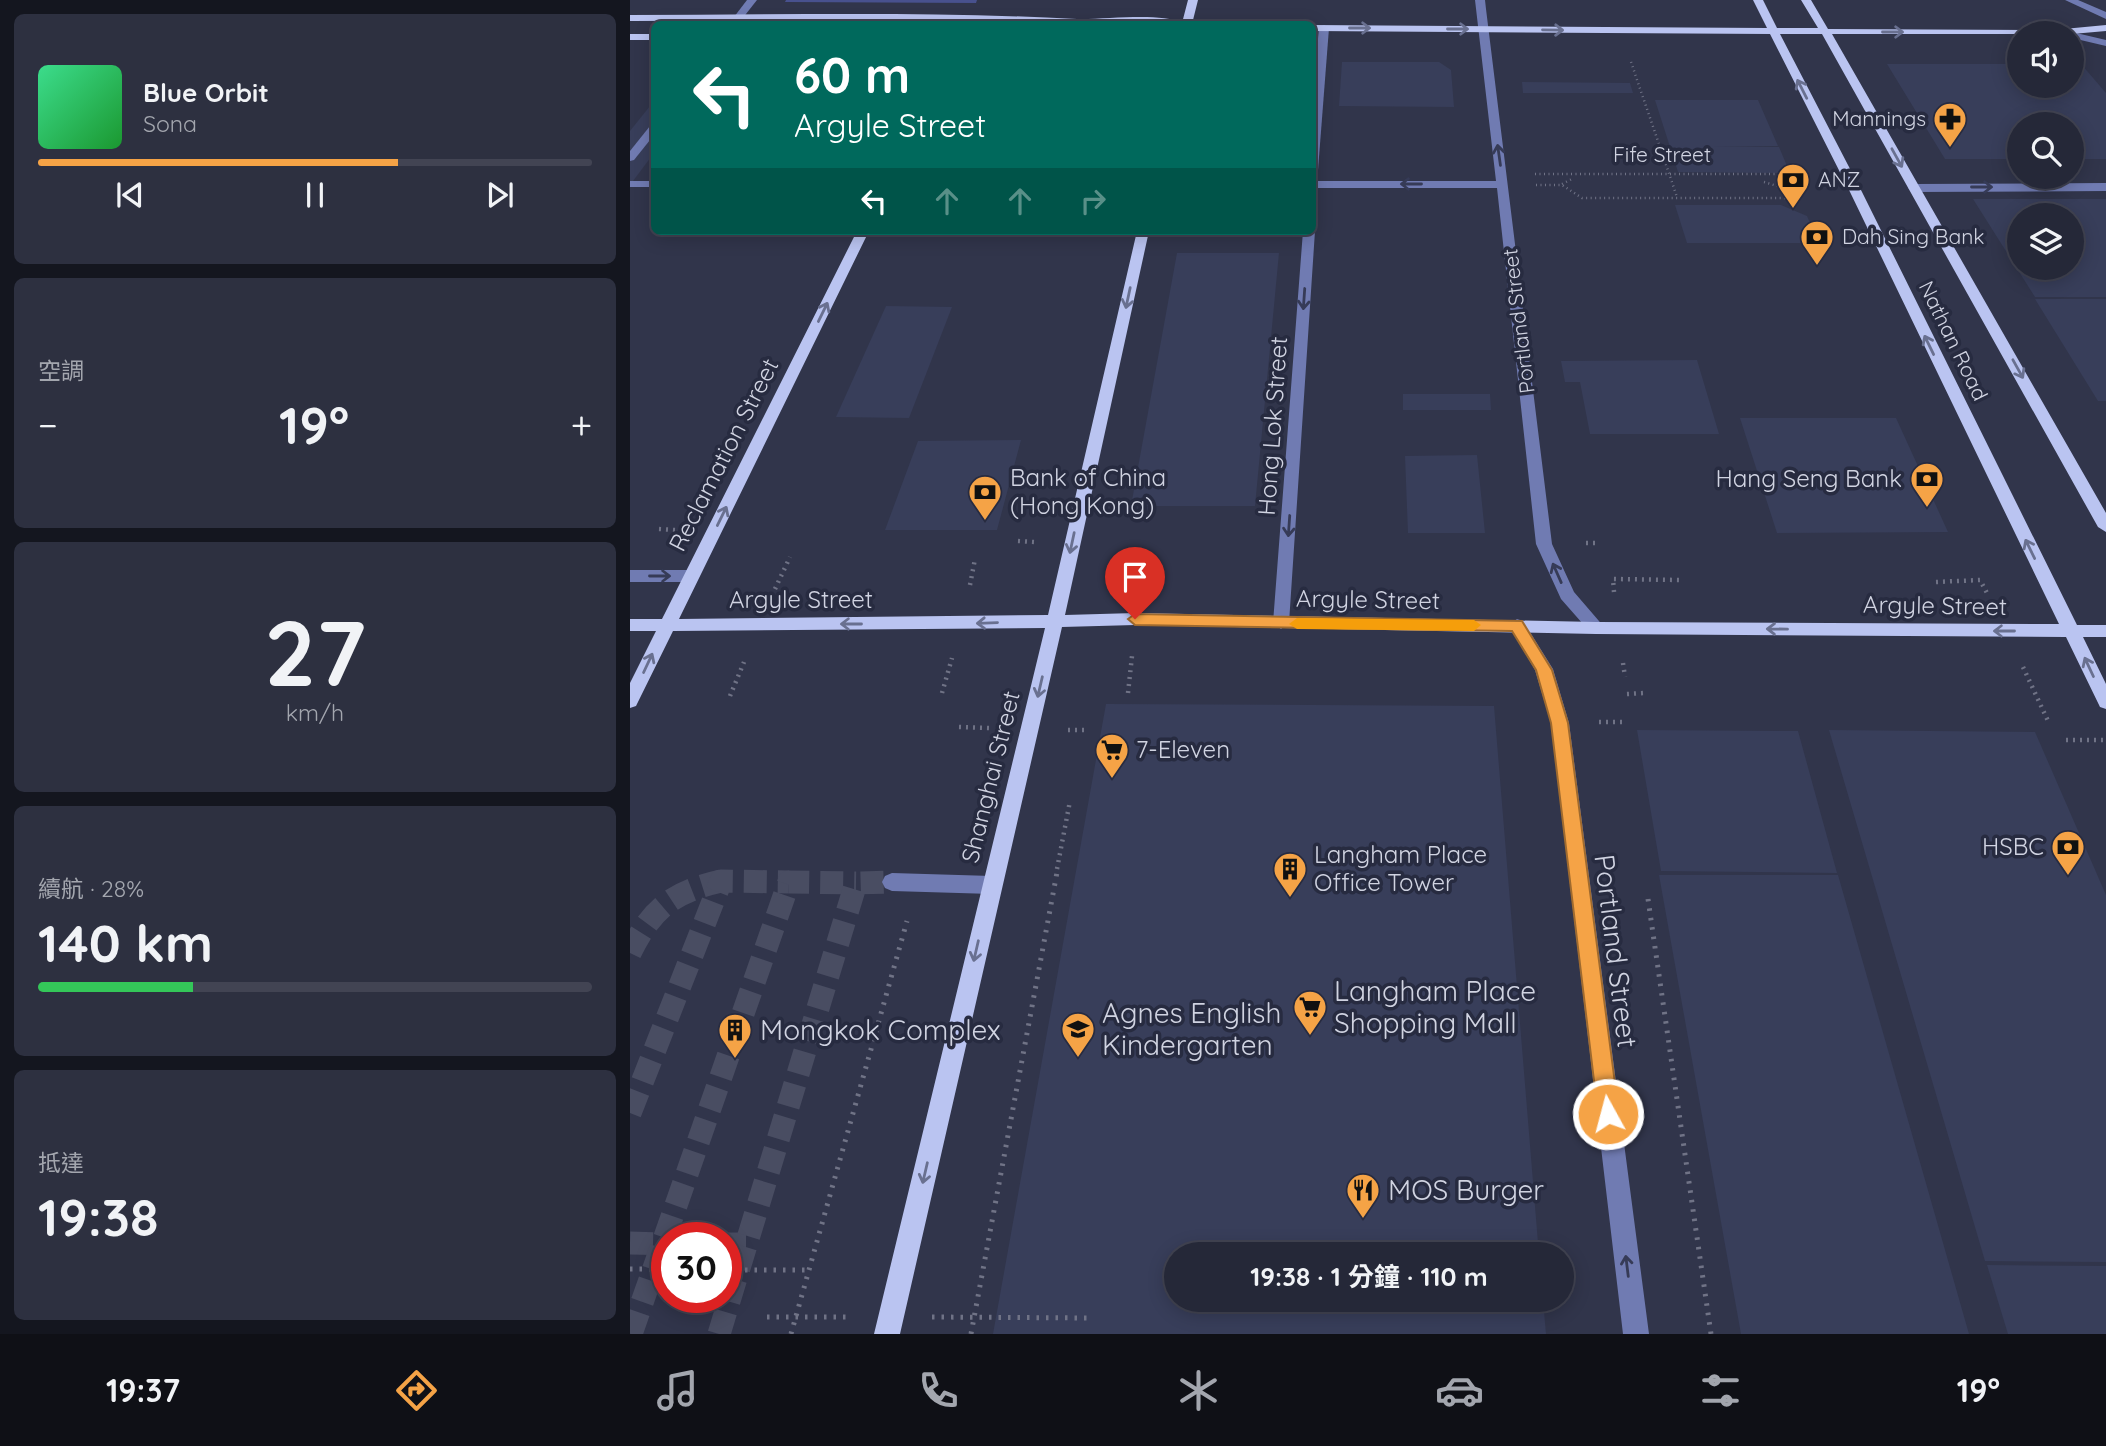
<!DOCTYPE html>
<html lang="zh-TW">
<head>
<meta charset="utf-8">
<style>
	body { margin:0; font-family:Quicksand,"Noto Sans TC",sans-serif; background:#2d3040; color:#f1f3f6; height:100vh; display:flex; flex-direction:column; font-size:26px; white-space:nowrap }
	* { box-sizing:border-box; margin:0 }
	p { font-size:23px; color:#a3a6ae }
	.icon { flex:none; width:38px; height:38px; fill:none; stroke:currentColor; stroke-width:2; stroke-linecap:round; stroke-linejoin:round }
	.map { position:relative; flex:1; overflow:hidden }
	.sheet { display:flex; flex-direction:column; gap:14px; padding:14px; background:#14161f; width:630px }
	.sheet>* { flex:none }
	.banner { position:absolute; left:21px; top:21px; width:665px; height:214px; border-radius:10px; box-shadow:0 4px 18px #0003,0 0 0 2px #424453; background:#00695c; color:#fff; overflow:hidden }
	.buttons { position:absolute; left:1377px; top:21px; display:grid; gap:14px }
	.buttons a { display:grid; place-items:center; width:77px; height:77px; border-radius:50%; background:#252838; box-shadow:0 4px 18px #0003,0 0 0 2px #424453; font-size:35px }
	.speed { position:absolute; left:21px; top:1222px; display:flex; gap:14px; font-size:35px; font-weight:700; text-align:center }
	.speed>* { display:grid; place-content:center; width:91px; height:91px; border-radius:50%; background:#252838; box-shadow:0 4px 18px #0003,0 0 0 2px #424453; line-height:1 }
	.speed .limit { border:10px solid #d22; background:#fff; color:#111 }
	.pin { position:absolute; display:grid; place-items:center; width:60px; height:60px; color:#fff; margin:-72px -30px; border-radius:50% 50% 50% 0; rotate:-45deg; box-shadow:0 0 7px #0007 }
	.pin .icon { rotate:45deg }
	.me { position:absolute; width:77px; margin:-38px; rotate:353deg; stroke-linejoin:round; filter:drop-shadow(0 0 5px #0008) }
	.turn { display:flex; align-items:center; gap:24px; height:147px; padding:0 28px; font-size:32px }
	.turn .icon { width:91px; height:91px; stroke-width:2.5 }
	.turn b { display:block; font-size:49px; line-height:60px }
	.lanes { display:flex; align-items:center; height:66px; padding:0 28px; background:#0003; justify-content:center; gap:35px; direction:ltr }
	.lanes .off { opacity:.35 }
	.big { font-size:52px; font-weight:700; line-height:1.1 }
	.sheet .tile { flex:1; display:flex; flex-direction:column; justify-content:center; gap:10px; min-width:0; padding:0 24px; border-radius:10px; background:#2d3040 }
	.sheet .dial { align-items:center; gap:0 }
	.dial b { font-size:91px; line-height:1 }
	.song { display:flex; align-items:center; gap:21px }
	.cover { width:84px; height:84px; border-radius:10px; background:linear-gradient(135deg,hsl(150 70% 55%),hsl(130 70% 35%)) }
	.played { height:7px; border-radius:4px; background:linear-gradient(90deg,#f5a346 65%,#424453 65%) }
	.keys { display:flex; justify-content:space-around; direction:ltr }
	.heat { display:flex; justify-content:space-between; align-items:center; font-size:38px; direction:ltr }
	.charge { height:10px; border-radius:5px; background:linear-gradient(90deg,#34c759 28%,#424453 0) }
	.trip { position:absolute; left:534px; top:1242px; width:410px; height:70px; border-radius:35px; background:#252838; box-shadow:0 4px 18px #0003,0 0 0 2px #424453; font-weight:700; line-height:70px; text-align:center }
	.tabs { display:flex; height:112px; justify-content:space-around; align-items:center; background:#0f1016; color:#a3a6ae }
	.tabs .icon { width:49px; height:49px }
	.tabs .active { color:#f5a346 }
	.tabs b { font-size:32px; color:#f1f3f6 }
	main { display:flex; flex:1; min-height:0 }
	.map>svg:first-child { display:block }
	.built { fill:#383e5a; fill-rule:evenodd }
	.green { fill:#48518e }
	.lines { fill:none; stroke-linecap:round; stroke-linejoin:round }
	.minor-tunnel { stroke:#494d62; stroke-width:23; stroke-dasharray:23 11; stroke-linecap:butt }
	.path-far2 { stroke:#707386; stroke-width:2.5; stroke-dasharray:1 3.5; stroke-linecap:butt }
	.path-far1 { stroke:#707386; stroke-width:4.5; stroke-dasharray:2 5; stroke-linecap:butt }
	.path { stroke:#707386; stroke-width:5; stroke-dasharray:2.5 7; stroke-linecap:butt }
	.minor { fill:#707bb2; fill-rule:evenodd }
	.major { fill:#bac4f1; fill-rule:evenodd }
	.oneway { stroke:#697090 }
	.oneway2 { stroke:#363b57 }
	.route { fill:#f5a346; stroke:#9f6a2e; stroke-width:2 }
	.slow { fill:#f59e0b }
	.labels { text-anchor:middle; stroke-width:7; stroke-linejoin:round; paint-order:stroke }
	.far-poi-label { font-size:21px; fill:#d0d3e1; stroke:#272b40; text-anchor:start }
	.far-street-label { font-size:21px; fill:#d0d3e1; stroke:#272b40 }
	.street-label { font-size:24px; fill:#d0d3e1; stroke:#272b40 }
	.poi-label { font-size:24px; fill:#d0d3e1; stroke:#272b40; text-anchor:start }
	.near-street-label { font-size:28px; fill:#d0d3e1; stroke:#272b40 }
	.near-poi-label { font-size:28px; fill:#d0d3e1; stroke:#272b40; text-anchor:start }
</style>
</head>
<body>
<main>
<section class="sheet">
<div class="tile">
<div class="song"><i class="cover"></i><div><b>Blue Orbit</b><p>Sona</p></div></div>
<div class="played"></div>
<div class="keys"><svg class="icon" aria-label="previous" viewBox="0 0 24 24"><path d="M18 5L8 12l10 7zM5 5v14"/></svg><svg class="icon" aria-label="pause" viewBox="0 0 24 24"><path d="M8 5v14M16 5v14"/></svg><svg class="icon" aria-label="next" viewBox="0 0 24 24"><path d="M6 5l10 7-10 7zM19 5v14"/></svg></div>
</div>
<div class="tile"><p>空調</p>
<div class="heat"><a>−</a><b class="big">19°</b><a>+</a></div>
</div>
<div class="tile dial"><b>27</b><p>km/h</p></div>
<div class="tile"><p>續航 · 28%</p><b class="big">140 km</b><div class="charge"></div></div>
<div class="tile"><p>抵達</p><b class="big">19:38</b></div>
</section>
<div class="map">
<svg width="1476" height="1334" viewBox="0 0 1476 1334">
	<rect width="100%" height="100%" fill="#31354b"/>
	<g class="built">
		<polygon points="712,62 809,62 821,70 824,107 709,106"/>
		<polygon points="1257,64 1389,64 1390,86 1442,86 1442,64 1451,64 1476,93 1476,159 1442,159 1442,124 1390,124 1389,159 1315,159"/>
		<polygon points="892,82 1000,83 1003,93 893,93"/>
		<polygon points="1025,100 1128,100 1148,146 1084,147 1149,147 1160,173 1048,172"/>
		<polygon points="24,101 24,153 0,185 0,131"/>
		<path d="M1343,199H1476V297H1405ZM1390,215H1442V268H1390Z"/>
		<polygon points="1045,205 1151,205 1177,216 1189,243 1057,243"/>
		<polygon points="547,253 649,253 625,506 501,506"/>
		<polygon points="1405,299 1476,299 1476,401 1468,401"/>
		<polygon points="256,306 322,307 279,418 206,417"/>
		<polygon points="1067,360 1089,434 960,434 950,382 935,382 931,361"/>
		<polygon points="773,394 860,394 861,410 773,410"/>
		<polygon points="1110,418 1266,418 1318,532 1147,533"/>
		<polygon points="391,440 367,530 255,530 288,441"/>
		<polygon points="847,455 855,533 778,533 775,456"/>
		<polygon points="476,704 864,706 909,1255 546,1255 546,1300 913,1300 916,1334 363,1334"/>
		<polygon points="1007,730 1168,731 1207,873 1031,871"/>
		<polygon points="1199,730 1405,732 1476,895 1476,1262 1355,1261"/>
		<polygon points="1029,875 1208,875 1339,1334 1111,1334"/>
		<polygon points="1357,1265 1476,1266 1476,1334 1378,1334"/>
	</g>
	<polygon class="green" points="156,0 347,0 346,3 155,2"/>
	<g class="lines">
		<g class="minor-tunnel">
			<path d="M0,953C22,908 43,892 91,881"/>
			<polyline points="0,1113 91,881 159,882"/>
			<polyline points="0,1243 37,1244"/>
			<polyline points="96,1244 116,1244"/>
			<polyline points="1,1334 159,882 226,883"/>
			<polyline points="89,1334 226,883 262,882"/>
		</g>
		<g class="path-far2">
			<polyline points="1001,62 1047,197"/>
			<polyline points="905,174 1170,174"/>
			<polyline points="1134,182 1164,191 1177,191"/>
			<polyline points="932,184 944,178"/>
			<polyline points="906,185 932,185 952,198 1155,198 1164,191"/>
		</g>
		<g class="path-far1">
			<polyline points="29,529 45,530"/>
			<polyline points="388,541 404,542"/>
			<polyline points="956,543 967,543"/>
			<polyline points="1306,582 1350,580 1357,593"/>
			<polyline points="340,585 345,559"/>
			<polyline points="510,585 514,553"/>
			<polyline points="145,589 160,557"/>
			<polyline points="984,592 983,579 1050,580"/>
			<polyline points="993,663 995,677"/>
			<polyline points="1393,667 1418,721"/>
			<polyline points="312,693 322,658"/>
			<polyline points="498,693 502,656"/>
			<polyline points="997,694 1015,693"/>
			<polyline points="100,696 114,662"/>
			<polyline points="969,722 993,722"/>
			<polyline points="329,727 359,728"/>
			<polyline points="438,730 454,730"/>
			<polyline points="1436,740 1476,740"/>
			<polyline points="427,869 440,801"/>
		</g>
		<g class="path">
			<polyline points="1018,899 1081,1334"/>
			<polyline points="0,1269 37,1269"/>
			<polyline points="96,1270 178,1270"/>
			<polyline points="137,1317 217,1317"/>
			<polyline points="302,1317 462,1318"/>
			<polyline points="161,1334 277,921"/>
			<polyline points="341,1334 428,867"/>
		</g>
		<g class="minor">
			<polygon points="117,0 127,0 112,19 106,19 104,17"/>
			<polygon points="845,0 855,0 856,9 922,544 944,592 975,628 966,634 960,632 931,599 906,544 867,188 682,188 682,181 866,181"/>
			<polygon points="1435,0 1448,0 1476,12 1476,19"/>
			<polygon points="694,25 699,28 688,170 682,173 682,101 689,28"/>
			<polygon points="1442,32 1476,40 1476,46 1442,38 1442,33 1438,33"/>
			<polygon points="24,125 24,135 4,160 0,161 0,151 20,126"/>
			<rect x="0" y="181" width="24" height="6"/>
			<polygon points="1476,183 1476,191 1284,192 1278,188 1284,184"/>
			<polygon points="682,228 685,231 659,623 651,629 643,623 673,231 682,231"/>
			<polygon points="0,570 60,570 68,576 60,582 0,582"/>
			<polygon points="887,619 893,621 923,669 939,723 1019,1334 993,1334 921,723 905,670 879,625"/>
			<polygon points="262,873 362,876 369,879 372,885 369,891 362,894 262,891 255,888 252,882 255,876"/>
		</g>
		<g class="major">
			<path d="M558,0H568L562,24H427L343,20L0,21V15C149,15 298,11 447,19C474,20 530,12 552,23Z"/>
			<polygon points="1123,0 1133,0 1147,28 1188,28 1171,0 1181,0 1198,29 1423,30 1476,25 1476,31 1442,34 1202,34 1476,513 1476,532 1468,527 1192,34 1150,34 1232,192 1447,625 1476,625 1476,637 1453,637 1476,684 1476,709 1470,707 1436,637 966,634 505,625 432,627 270,1334 244,1334 415,628 43,631 6,706 0,708 0,683 26,631 0,631 0,619 32,619 227,231 239,231 49,619 418,615 507,231 519,231 435,615 505,613 966,622 1429,624 1220,192 1140,34 682,31 682,25 1137,28"/>
			<rect x="0" y="34" width="24" height="6"/>
		</g>
	</g>
	<defs><path id="oneway-shaft" d="M-6 0H5M1.5-3L5.5 0L1.5 3" fill="none" stroke-width="1.6" stroke-linecap="round" stroke-linejoin="round" transform="scale(1.75)"/></defs>
	<g class="oneway">
		<use href="#oneway-shaft" transform="translate(730 28)"/>
		<use href="#oneway-shaft" transform="translate(828 29)"/>
		<use href="#oneway-shaft" transform="translate(923 30) rotate(1)"/>
		<use href="#oneway-shaft" transform="translate(1263 32)"/>
		<use href="#oneway-shaft" transform="translate(1172 89) rotate(-117)"/>
		<use href="#oneway-shaft" transform="translate(1267 158) rotate(61)"/>
		<use href="#oneway-shaft" transform="translate(498 298) rotate(102)"/>
		<use href="#oneway-shaft" transform="translate(193 312) rotate(-64)"/>
		<use href="#oneway-shaft" transform="translate(1299 345) rotate(-116)"/>
		<use href="#oneway-shaft" transform="translate(1388 369) rotate(61)"/>
		<use href="#oneway-shaft" transform="translate(92 516) rotate(-64)"/>
		<use href="#oneway-shaft" transform="translate(442 543) rotate(102)"/>
		<use href="#oneway-shaft" transform="translate(1400 549) rotate(-116)"/>
		<use href="#oneway-shaft" transform="translate(357 623) rotate(178)"/>
		<use href="#oneway-shaft" transform="translate(221 624) rotate(-180)"/>
		<use href="#oneway-shaft" transform="translate(1147 629) rotate(-179)"/>
		<use href="#oneway-shaft" transform="translate(1374 631) rotate(-180)"/>
		<use href="#oneway-shaft" transform="translate(18 663) rotate(-65)"/>
		<use href="#oneway-shaft" transform="translate(1459 667) rotate(-115)"/>
		<use href="#oneway-shaft" transform="translate(410 687) rotate(103)"/>
		<use href="#oneway-shaft" transform="translate(346 951) rotate(103)"/>
		<use href="#oneway-shaft" transform="translate(295 1173) rotate(103)"/>
	</g>
	<g class="oneway2">
		<use href="#oneway-shaft" transform="translate(869 155) rotate(-98)"/>
		<use href="#oneway-shaft" transform="translate(781 184) rotate(180)"/>
		<use href="#oneway-shaft" transform="translate(1352 187)"/>
		<use href="#oneway-shaft" transform="translate(674 299) rotate(94)"/>
		<use href="#oneway-shaft" transform="translate(659 526) rotate(94)"/>
		<use href="#oneway-shaft" transform="translate(927 573) rotate(-114)"/>
		<use href="#oneway-shaft" transform="translate(30 576)"/>
		<use href="#oneway-shaft" transform="translate(997 1266) rotate(-97)"/>
	</g>
	<polygon class="route" points="505,614 892,621 922,670 938,723 989,1114 986,1122 978,1125 971,1122 968,1114 921,723 906,670 882,631 505,625 498,619"/>
	<polygon class="slow" points="667,618 844,620 851,625 844,631 667,629 659,624"/>
	<defs>
		<symbol id="pharmacy-pin" viewBox="-11 -11 22 30"><path d="M0 17L-7.5 6A9.5 9.5 0 1 1 7.5 6Z" fill="#f5a346" stroke="#272b40"/><path d="M-2-6h4v4h4v4h-4v4h-4v-4h-4v-4h4Z" fill="#111"/></symbol>
		<symbol id="bank-pin" viewBox="-11 -11 22 30"><path d="M0 17L-7.5 6A9.5 9.5 0 1 1 7.5 6Z" fill="#f5a346" stroke="#272b40"/><path d="M-6-4H6V4H-6ZM0-2.3a2.3 2.3 0 1 0 0 4.6a2.3 2.3 0 1 0 0-4.6Z" fill="#111"/></symbol>
		<symbol id="supermarket-pin" viewBox="-11 -11 22 30"><path d="M0 17L-7.5 6A9.5 9.5 0 1 1 7.5 6Z" fill="#f5a346" stroke="#272b40"/><path d="M-6-5.5h2.5l.6 2H6L4.5 2H-2.5L-4.4-4H-6ZM-1.5 3.2a1.3 1.3 0 1 0 .1 0ZM3 3.2a1.3 1.3 0 1 0 .1 0Z" fill="#111"/></symbol>
		<symbol id="building-pin" viewBox="-11 -11 22 30"><path d="M0 17L-7.5 6A9.5 9.5 0 1 1 7.5 6Z" fill="#f5a346" stroke="#272b40"/><path d="M-4-6H4V6H1V3H-1V6H-4ZM-2.5-4.3h1.7v1.8h-1.7ZM.8-4.3h1.7v1.8H.8ZM-2.5-1h1.7V.8h-1.7ZM.8-1h1.7V.8H.8Z" fill="#111"/></symbol>
		<symbol id="school-pin" viewBox="-11 -11 22 30"><path d="M0 17L-7.5 6A9.5 9.5 0 1 1 7.5 6Z" fill="#f5a346" stroke="#272b40"/><path d="M0-5L7-2L0 1L-7-2ZM-4 1L0 2.5L4 1V4Q0 6-4 4Z" fill="#111"/></symbol>
		<symbol id="restaurant-pin" viewBox="-11 -11 22 30"><path d="M0 17L-7.5 6A9.5 9.5 0 1 1 7.5 6Z" fill="#f5a346" stroke="#272b40"/><path d="M-5-6h1v4h1v-4h1v4h1v-4h1v5L-1.5 .5V6h-2V.5L-5-1ZM5-6V6H3V1.5H1.5Q1.5-4 5-6Z" fill="#111"/></symbol>
	</defs>
	<g fill-rule="evenodd">
		<use href="#pharmacy-pin" x="1301" y="100" width="38" height="52"/>
		<use href="#bank-pin" x="1144" y="161" width="38" height="52"/>
		<use href="#bank-pin" x="1168" y="218" width="38" height="52"/>
		<use href="#bank-pin" x="1278" y="460" width="38" height="52"/>
		<use href="#bank-pin" x="336" y="473" width="38" height="52"/>
		<use href="#supermarket-pin" x="463" y="731" width="38" height="52"/>
		<use href="#bank-pin" x="1419" y="828" width="38" height="52"/>
		<use href="#building-pin" x="641" y="850" width="38" height="52"/>
		<use href="#supermarket-pin" x="661" y="988" width="38" height="52"/>
		<use href="#school-pin" x="429" y="1010" width="38" height="52"/>
		<use href="#building-pin" x="86" y="1011" width="38" height="52"/>
		<use href="#restaurant-pin" x="714" y="1171" width="38" height="52"/>
	</g>
	<g class="labels">
		<g class="far-poi-label">
			<text x="1296" y="126" text-anchor="end">Mannings</text>
			<text x="1188" y="187">ANZ</text>
			<text x="1212" y="244">Dah Sing Bank</text>
		</g>
		<g class="far-street-label">
			<text x="1032" y="162">Fife Street</text>
			<text transform="translate(889 321) rotate(-97)" y="7">Portland Street</text>
			<text transform="translate(1323 341) rotate(64)" y="7">Nathan Road</text>
		</g>
		<g class="street-label">
			<text transform="translate(643 426) rotate(-86)" y="8">Hong Lok Street</text>
			<text transform="translate(94 455) rotate(-63)" y="8">Reclamation Street</text>
			<text x="171" y="608">Argyle Street</text>
			<text transform="translate(738 600) rotate(1)" y="8">Argyle Street</text>
			<text transform="translate(1305 606) rotate(1)" y="8">Argyle Street</text>
			<text transform="translate(361 777) rotate(-76)" y="8">Shanghai Street</text>
		</g>
		<g class="poi-label">
			<text x="380" y="486">Bank of China<tspan x="380" dy="28">(Hong Kong)</tspan></text>
			<text x="1272" y="487" text-anchor="end">Hang Seng Bank</text>
			<text x="506" y="758">7-Eleven</text>
			<text x="1414" y="855" text-anchor="end">HSBC</text>
			<text x="684" y="863">Langham Place<tspan x="684" dy="28">Office Tower</tspan></text>
		</g>
		<g class="near-street-label">
			<text transform="translate(986 951) rotate(83)" y="10">Portland Street</text>
		</g>
		<g class="near-poi-label">
			<text x="704" y="1001">Langham Place<tspan x="704" dy="32">Shopping Mall</tspan></text>
			<text x="472" y="1023">Agnes English<tspan x="472" dy="32">Kindergarten</tspan></text>
			<text x="130" y="1040">Mongkok Complex</text>
			<text x="758" y="1200">MOS Burger</text>
		</g>
	</g>
</svg>
<div class="buttons">
<a><svg class="icon" aria-label="sound" viewBox="0 0 24 24"><path d="M4 9h4l5-4v14l-5-4H4zM17 9q2 3 0 6"/></svg></a>
<a><svg class="icon" aria-label="search" viewBox="0 0 24 24"><circle cx="10" cy="10" r="6"/><path d="M15 15l6 6"/></svg></a>
<a><svg class="icon" aria-label="layers" viewBox="0 0 24 24"><path d="M12 4l9 5-9 5-9-5zM3 14l9 5 9-5"/></svg></a>
</div>
<div class="speed"><div class="limit">30</div></div>
<div class="pin" style="left:505px;top:619px;background:#d93025"><svg class="icon" aria-label="arrive" viewBox="0 0 24 24"><path d="M6 21V4h12l-3 4 3 4H6"/></svg></div>
<svg class="me" style="left:978px;top:1114px" viewBox="-20 -20 40 40"><circle r="17" fill="#f5a346" stroke="#fff" stroke-width="3"/><path d="M0-11L8 9 0 5-8 9z" fill="#fff"/></svg>
<div class="trip">19:38 · 1 分鐘 · 110 m</div>
<div class="banner">
<div class="turn"><svg class="icon" aria-label="left" viewBox="0 0 24 24"><path d="M17 20v-9H6M10 6l-5 5 5 5"/></svg><div><b>60 m</b>Argyle Street</div></div>
<div class="lanes"><svg class="icon" aria-label="left" viewBox="0 0 24 24"><path d="M17 20v-9H6M10 6l-5 5 5 5"/></svg><svg class="icon off" aria-label="ahead" viewBox="0 0 24 24"><path d="M12 20V5M6 11l6-6 6 6"/></svg><svg class="icon off" aria-label="ahead" viewBox="0 0 24 24"><path d="M12 20V5M6 11l6-6 6 6"/></svg><svg class="icon off" aria-label="right" viewBox="0 0 24 24"><path d="M7 20v-9h11M14 6l5 5-5 5"/></svg></div>
</div>
</div>
</main>
<nav class="tabs">
<b>19:37</b>
<svg class="icon active" aria-label="directions" viewBox="0 0 24 24"><path d="M12 3l9 9-9 9-9-9zM9 14v-3h6M13 9l2 2-2 2"/></svg>
<svg class="icon" aria-label="music" viewBox="0 0 24 24"><path d="M9 18V5l10-2v13"/><circle cx="6" cy="18" r="3"/><circle cx="16" cy="16" r="3"/></svg>
<svg class="icon" aria-label="phone" viewBox="0 0 24 24"><path d="M5 4h4l2 5-3 2q2 4 5 5l2-3 5 2v4C11 20 4 13 5 4z"/></svg>
<svg class="icon" aria-label="climate" viewBox="0 0 24 24"><path d="M12 3v18M4 7l16 10M4 17L20 7"/></svg>
<svg class="icon" aria-label="car" viewBox="0 0 24 24"><path d="M5 17H2v-5l4-1 3-4h7l3 4 3 1v5h-3M9 17h6M6 11h13"/><circle cx="7" cy="17" r="2"/><circle cx="17" cy="17" r="2"/></svg>
<svg class="icon" aria-label="filters" viewBox="0 0 24 24"><path d="M4 7h16M4 17h16"/><circle cx="9" cy="7" r="2"/><circle cx="15" cy="17" r="2"/></svg>
<b>19°</b>
</nav>
</body>
</html>
